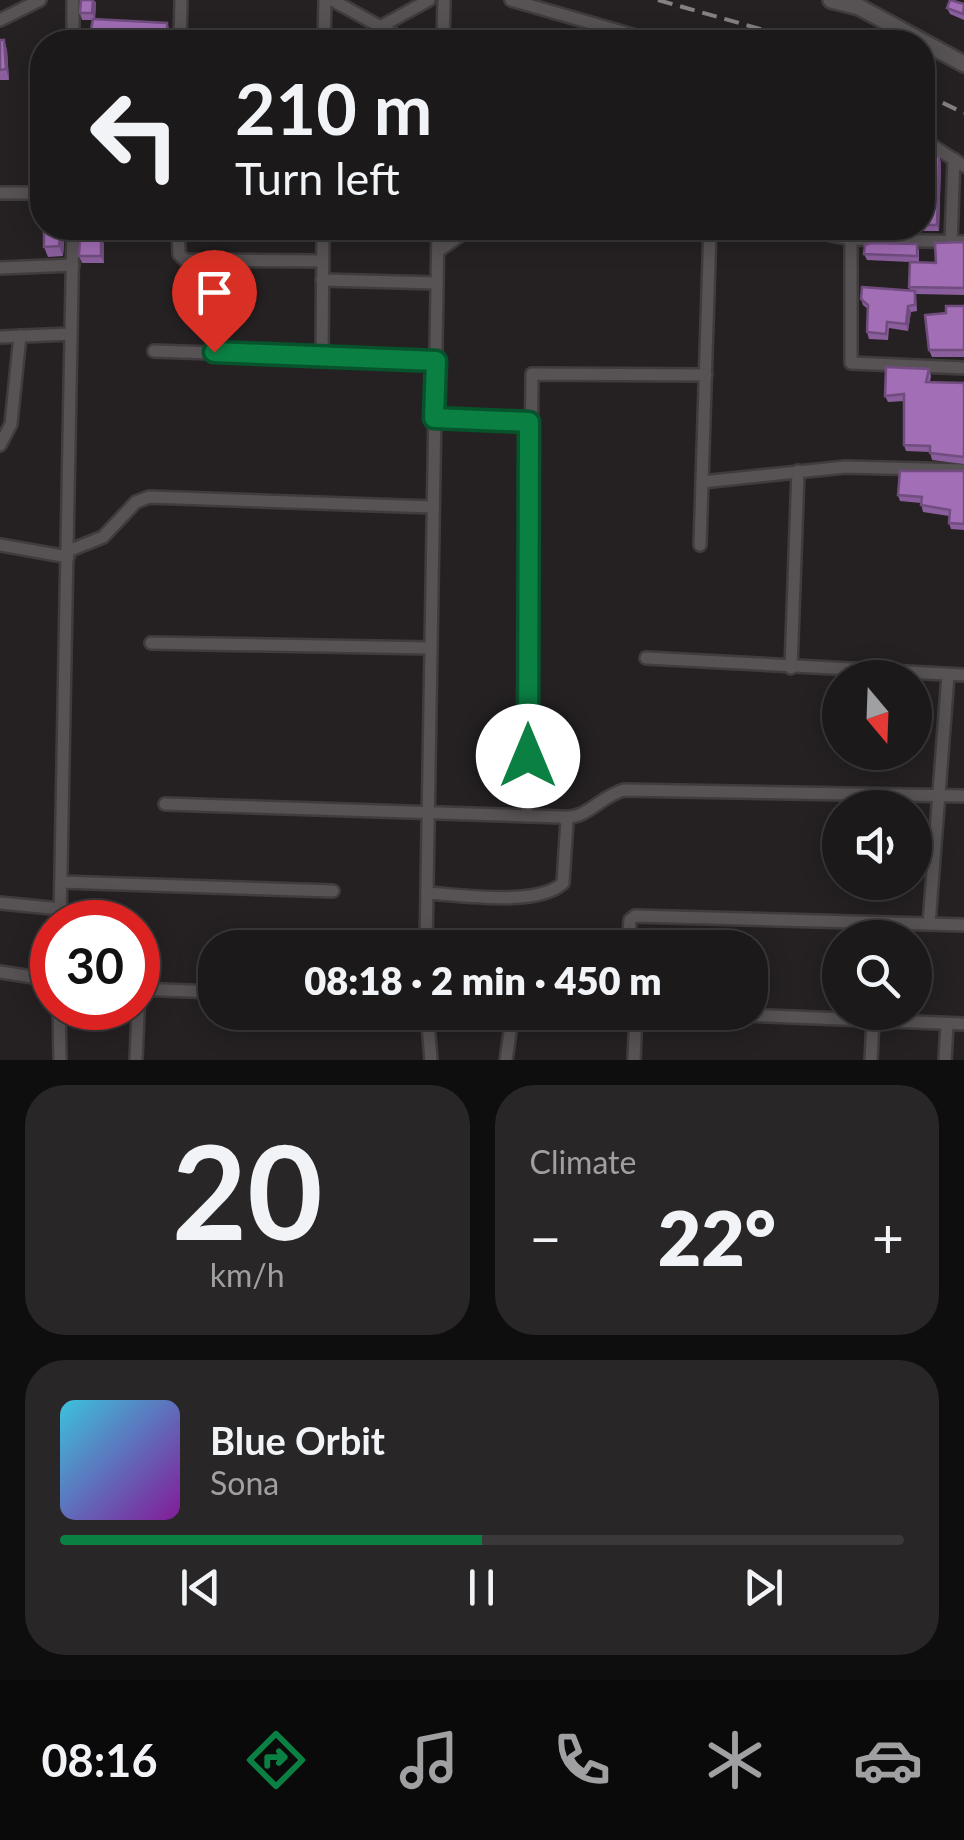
<!DOCTYPE html>
<html lang="en">
<head>
<meta charset="utf-8">
<style>
	body { margin:0; font-family:Lato,sans-serif; background:#292627; color:#f1f3f6; height:100vh; display:flex; flex-direction:column; font-size:38px; white-space:nowrap }
	* { box-sizing:border-box; margin:0 }
	p { font-size:32px; color:#a0a0a2 }
	.icon { flex:none; width:55px; height:55px; fill:none; stroke:currentColor; stroke-width:2; stroke-linecap:round; stroke-linejoin:round }
	.map { position:relative; height:1060px; overflow:hidden }
	.details { display:flex; flex-direction:column; gap:25px; padding:25px; background:#0f0e0e; flex:1 }
	.details>* { flex:none }
	.hud { position:absolute; left:30px; top:30px; width:905px; height:210px; border-radius:40px; box-shadow:0 5px 25px #0003,0 0 0 2px #3a3839; background:#1c191a; color:#f1f3f6; overflow:hidden }
	.needle { width:65px; rotate:161deg }
	.tools { position:absolute; left:822px; top:660px; display:grid; gap:20px }
	.tools a { display:grid; place-items:center; width:110px; height:110px; border-radius:50%; background:#1c191a; box-shadow:0 5px 25px #0003,0 0 0 2px #3a3839; font-size:50px }
	.speed { position:absolute; left:30px; top:900px; display:flex; gap:20px; font-size:50px; font-weight:700; text-align:center }
	.speed>* { display:grid; place-content:center; width:130px; height:130px; border-radius:50%; background:#1c191a; box-shadow:0 5px 25px #0003,0 0 0 2px #3a3839; line-height:1 }
	.speed .limit { border:15px solid #d22; background:#fff; color:#111 }
	.pin { position:absolute; display:grid; place-items:center; width:85px; height:85px; color:#fff; margin:-102px -42px; border-radius:50% 50% 50% 0; rotate:-45deg; box-shadow:0 0 10px #0007 }
	.pin .icon { rotate:45deg }
	.me { position:absolute; width:110px; margin:-55px; rotate:0deg; stroke-linejoin:round; filter:drop-shadow(0 0 8px #0008) }
	.turn { display:flex; align-items:center; gap:35px; height:210px; padding:0 40px; font-size:45px }
	.turn .icon { width:130px; height:130px; stroke-width:2.5 }
	.turn b { display:block; font-size:70px; line-height:85px }
	.big { font-size:75px; font-weight:800; line-height:1.1 }
	.details .widget { flex:1; display:flex; flex-direction:column; justify-content:center; gap:15px; min-width:0; padding:0 35px; border-radius:40px; background:#292627 }
	.details .dial { align-items:center; gap:0 }
	.dial b { font-size:130px; line-height:1 }
	.song { display:flex; align-items:center; gap:30px }
	.cover { width:120px; height:120px; border-radius:15px; background:linear-gradient(135deg,hsl(190 70% 55%),hsl(290 70% 35%)) }
	.played { height:10px; border-radius:5px; background:linear-gradient(90deg,#0b8043 50%,#3a3839 50%) }
	.keys { display:flex; justify-content:space-around; direction:ltr }
	.heat { display:flex; justify-content:space-between; align-items:center; font-size:55px; direction:ltr }
	.details .tiles { flex:1; display:grid; gap:25px; grid-template-columns:1fr 1fr }
	.widget:last-child { grid-column:span 2 }
	.trip { position:absolute; left:198px; top:930px; width:570px; height:100px; border-radius:40px; background:#1c191a; box-shadow:0 5px 25px #0003,0 0 0 2px #3a3839; font-weight:800; line-height:100px; text-align:center }
	.tab-bar { display:flex; height:160px; justify-content:space-around; align-items:center; background:#0b0a0a; color:#a0a0a2 }
	.tab-bar .icon { width:70px; height:70px }
	.tab-bar .current { color:#0b8043 }
	.tab-bar b { font-size:45px; color:#f1f3f6 }
	.map>svg:first-child { display:block }
	.lines { fill:none; stroke-linecap:round; stroke-linejoin:round }
	.minor-casing { stroke:#403c3e; stroke-width:16 }
	.tertiary-casing { stroke:#403c3e; stroke-width:20 }
	.minor { stroke:#575254; stroke-width:11 }
	.tertiary { stroke:#575254; stroke-width:15 }
	.rail { stroke:#858182; stroke-width:4; stroke-dasharray:15 8; stroke-linecap:butt }
	.wall { fill:#8b5f9d }
	.shaded-wall { fill:#714d7f }
	.building { fill:#a26eb6; stroke:#714d7f; stroke-width:2.5 }
	.route-casing { stroke:#07532c; stroke-width:25 }
	.route { stroke:#0b8043; stroke-width:18 }
</style>
</head>
<body>
<div class="map">
<svg width="964" height="1060" viewBox="0 0 964 1060">
	<rect width="100%" height="100%" fill="#252122"/>
	<g class="lines">
		<defs>
			<g id="minor">
				<polyline points="73,0 73,42"/>
				<polyline points="332,0 408,42"/>
				<polyline points="511,0 657,42"/>
				<polyline points="0,20 40,0"/>
				<polyline points="380,27 429,0"/>
				<polyline points="180,42 181,0"/>
				<polyline points="324,42 325,0"/>
				<polyline points="443,42 444,0"/>
				<polyline points="922,139 964,166"/>
				<polyline points="0,193 42,193"/>
				<polyline points="178,228 179,254 185,260 322,261"/>
				<polyline points="794,228 851,239 964,242"/>
				<polyline points="851,239 851,363 964,368"/>
				<polyline points="951,241 954,159"/>
				<polyline points="438,251 471,228"/>
				<polyline points="0,268 73,265"/>
				<polyline points="322,280 437,283"/>
				<polyline points="0,337 71,334"/>
				<polyline points="154,351 436,361"/>
				<polyline points="322,359 323,228"/>
				<polyline points="434,418 529,422"/>
				<polyline points="0,445 11,424 20,336"/>
				<polyline points="702,482 845,467 964,470"/>
				<polyline points="0,545 68,557"/>
				<polyline points="700,545 710,228"/>
				<polyline points="68,551 103,537 136,502 149,497 432,507"/>
				<polyline points="151,643 431,648"/>
				<polyline points="646,658 964,675"/>
				<polyline points="791,668 798,471"/>
				<path d="M165,804L561,817L567,821L563,883C538,907 461,895 427,893"/>
				<polyline points="527,816 532,374 706,375"/>
				<path d="M562,817C587,820 600,796 624,790L964,796"/>
				<polyline points="61,882 333,891"/>
				<polyline points="0,903 61,909"/>
				<polyline points="60,922 73,228"/>
				<polyline points="929,924 948,675"/>
				<polyline points="426,948 438,228"/>
				<polyline points="628,948 630,920 635,916 964,925"/>
				<polyline points="0,972 52,980"/>
				<polyline points="138,989 215,992"/>
				<polyline points="59,1008 60,1060"/>
				<polyline points="427,1012 431,1060"/>
				<polyline points="669,1012 964,1024"/>
				<polyline points="136,1060 139,989"/>
				<polyline points="506,1060 513,1012"/>
				<polyline points="634,1060 636,1012"/>
				<polyline points="871,1060 873,1021"/>
				<polyline points="945,1060 947,1024"/>
			</g>
			<polyline id="tertiary" points="831,0 859,7 964,64"/>
		</defs>
		<use href="#minor" class="minor-casing"/>
		<use href="#tertiary" class="tertiary-casing"/>
		<use href="#minor" class="minor"/>
		<use href="#tertiary" class="tertiary"/>
		<g class="rail">
			<polyline points="658,0 806,42"/>
			<polyline points="922,93 964,113"/>
		</g>
	</g>
	<g class="wall">
		<polygon points="96,2 95,19 171,33 171,42 111,42 110,40 95,38 91,29 93,20 82,20 80,13"/>
		<polygon points="964,4 964,20 950,14 947,8"/>
		<polygon points="0,40 4,40 7,50 9,80 0,80"/>
		<polygon points="922,156 941,162 939,231 896,231 895,228 922,228"/>
		<polygon points="65,228 63,256 48,257 44,247"/>
		<polygon points="101,238 104,244 104,263 82,263 79,256"/>
		<polygon points="964,242 964,295 916,294 917,311 911,312 908,331 889,328 888,340 869,339 867,332 868,309 863,305 861,299 910,291 909,287 910,262 867,260 864,254 917,244 919,251 919,262 936,263"/>
		<polygon points="964,306 964,357 932,357 929,350 946,313"/>
		<polygon points="929,369 931,376 930,382 964,383 964,464 932,460 930,452 906,451 904,445 904,401 888,402 885,396"/>
		<polygon points="964,471 964,530 951,529 949,523 949,516 923,512 921,503 900,501 898,495"/>
	</g>
	<g class="shaded-wall">
		<polygon points="93,0 96,2 95,20 92,13"/>
		<polygon points="167,23 171,33 171,42 168,42"/>
		<polygon points="4,40 7,50 9,80 6,69"/>
		<polygon points="939,157 941,162 939,231 937,225"/>
		<polygon points="61,228 65,228 63,256 59,246"/>
		<polygon points="101,238 104,244 104,263 101,256"/>
		<polygon points="908,306 911,312 908,331 906,324"/>
	</g>
	<g class="building">
		<polygon points="81,0 93,0 92,13 80,13"/>
		<polygon points="950,0 964,4 963,14 947,8"/>
		<polygon points="93,19 167,23 168,41 109,38 110,31 91,29"/>
		<polygon points="0,40 4,40 6,69 0,70"/>
		<polygon points="922,156 939,157 937,225 922,225"/>
		<polygon points="44,228 61,228 59,246 44,247"/>
		<polygon points="80,237 101,238 101,256 79,256"/>
		<polygon points="964,242 964,288 909,287 910,262 936,263 935,243"/>
		<polygon points="871,243 917,244 917,256 864,254 865,245"/>
		<polygon points="862,287 915,291 915,305 908,306 906,324 887,322 886,334 867,332 868,305 861,299"/>
		<polygon points="946,306 964,306 964,350 929,350 925,315 946,313"/>
		<polygon points="886,367 929,369 926,382 964,383 964,457 930,453 930,446 904,445 904,394 885,396"/>
		<polygon points="900,471 964,471 964,524 949,523 950,510 921,505 922,497 898,495"/>
	</g>
	<g class="lines">
		<defs>
			<polyline id="route" points="214,352 436,361 434,418 529,422 528,756"/>
		</defs>
		<use href="#route" class="route-casing"/>
		<use href="#route" class="route"/>
	</g>
</svg>
<div class="tools">
<a><svg class="needle" viewBox="-14 -14 28 28"><path d="M0-13l5 13h-10z" fill="#e53935"/><path d="M0 13l5-13h-10z" fill="#a0a0a2"/></svg></a>
<a><svg class="icon" aria-label="sound" viewBox="0 0 24 24"><path d="M4 9h4l5-4v14l-5-4H4zM17 9q2 3 0 6"/></svg></a>
<a><svg class="icon" aria-label="search" viewBox="0 0 24 24"><circle cx="10" cy="10" r="6"/><path d="M15 15l6 6"/></svg></a>
</div>
<div class="speed"><div class="limit">30</div></div>
<div class="pin" style="left:214px;top:352px;background:#d93025"><svg class="icon" aria-label="arrive" viewBox="0 0 24 24"><path d="M6 21V4h12l-3 4 3 4H6"/></svg></div>
<svg class="me" style="left:528px;top:756px" viewBox="-20 -20 40 40"><circle r="19" fill="#fff"/><path d="M0-13L10 11 0 6-10 11z" fill="#0b8043"/></svg>
<div class="trip">08:18 · 2 min · 450 m</div>
<div class="hud">
<div class="turn"><svg class="icon" aria-label="left" viewBox="0 0 24 24"><path d="M17 20v-9H6M10 6l-5 5 5 5"/></svg><div><b>210 m</b>Turn left</div></div>
</div>
</div>
<section class="details">
<div class="tiles">
<div class="widget dial"><b>20</b><p>km/h</p></div>
<div class="widget"><p>Climate</p>
<div class="heat"><a>−</a><b class="big">22°</b><a>+</a></div>
</div>
<div class="widget">
<div class="song"><i class="cover"></i><div><b>Blue Orbit</b><p>Sona</p></div></div>
<div class="played"></div>
<div class="keys"><svg class="icon" aria-label="previous" viewBox="0 0 24 24"><path d="M18 5L8 12l10 7zM5 5v14"/></svg><svg class="icon" aria-label="pause" viewBox="0 0 24 24"><path d="M8 5v14M16 5v14"/></svg><svg class="icon" aria-label="next" viewBox="0 0 24 24"><path d="M6 5l10 7-10 7zM19 5v14"/></svg></div>
</div>
</div>
</section>
<nav class="tab-bar">
<b>08:16</b>
<svg class="icon current" aria-label="directions" viewBox="0 0 24 24"><path d="M12 3l9 9-9 9-9-9zM9 14v-3h6M13 9l2 2-2 2"/></svg>
<svg class="icon" aria-label="music" viewBox="0 0 24 24"><path d="M9 18V5l10-2v13"/><circle cx="6" cy="18" r="3"/><circle cx="16" cy="16" r="3"/></svg>
<svg class="icon" aria-label="phone" viewBox="0 0 24 24"><path d="M5 4h4l2 5-3 2q2 4 5 5l2-3 5 2v4C11 20 4 13 5 4z"/></svg>
<svg class="icon" aria-label="climate" viewBox="0 0 24 24"><path d="M12 3v18M4 7l16 10M4 17L20 7"/></svg>
<svg class="icon" aria-label="car" viewBox="0 0 24 24"><path d="M5 17H2v-5l4-1 3-4h7l3 4 3 1v5h-3M9 17h6M6 11h13"/><circle cx="7" cy="17" r="2"/><circle cx="17" cy="17" r="2"/></svg>
</nav>
</body>
</html>
